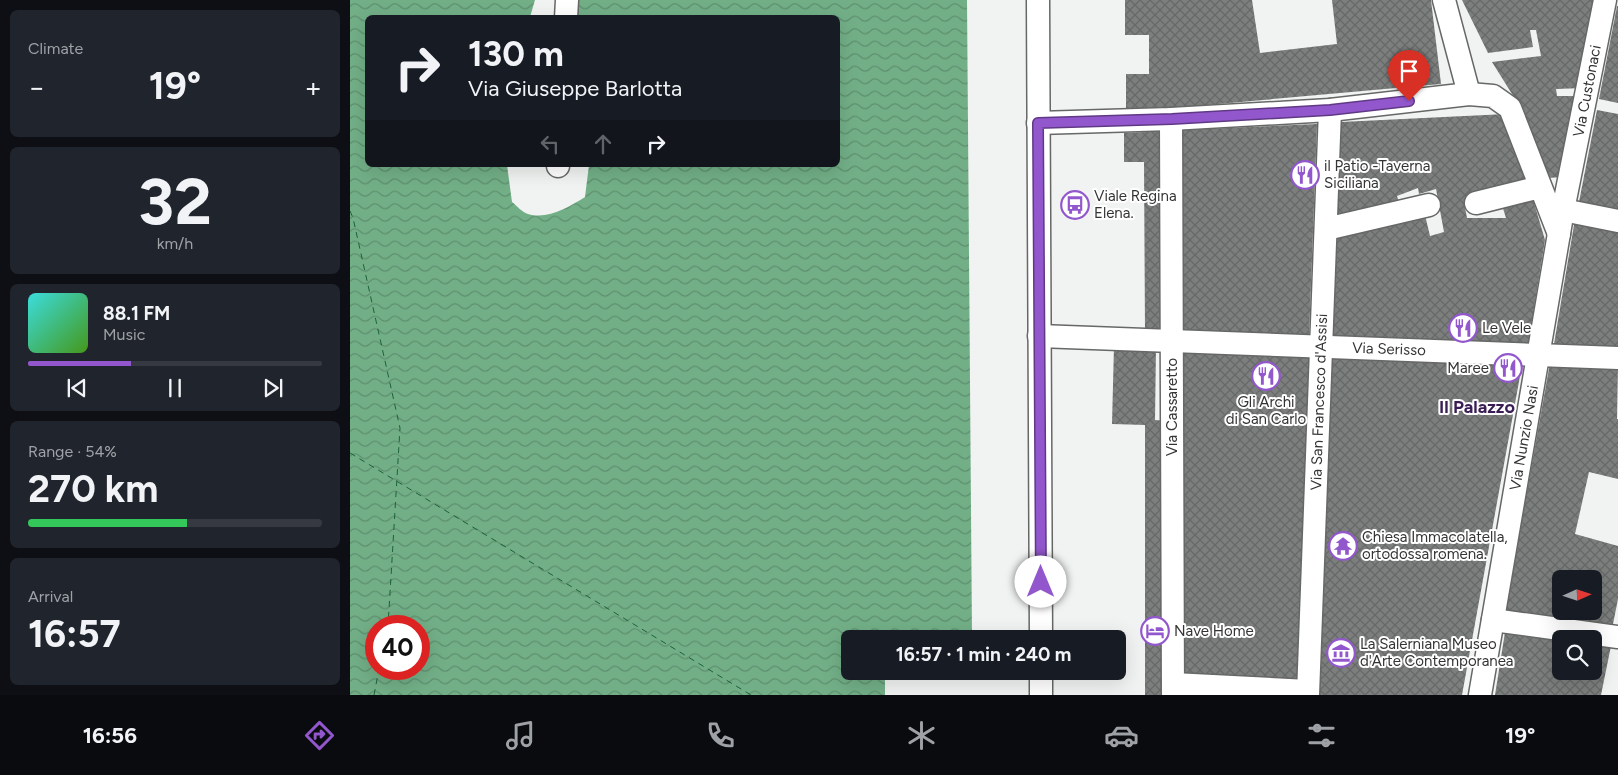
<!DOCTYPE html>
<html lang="en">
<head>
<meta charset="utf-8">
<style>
	body { margin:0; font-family:Figtree,sans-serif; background:#20242c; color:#f1f3f6; height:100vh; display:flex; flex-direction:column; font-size:19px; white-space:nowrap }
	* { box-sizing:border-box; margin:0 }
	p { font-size:16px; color:#9ea1a6 }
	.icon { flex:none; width:28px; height:28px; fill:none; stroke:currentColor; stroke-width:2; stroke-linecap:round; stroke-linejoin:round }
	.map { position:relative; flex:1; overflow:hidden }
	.panel { display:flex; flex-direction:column; gap:10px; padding:10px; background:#0d0f14; width:350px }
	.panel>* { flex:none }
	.banner { position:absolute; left:15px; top:15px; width:475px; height:152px; border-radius:8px; box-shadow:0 5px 20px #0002; background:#171b24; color:#f1f3f6; overflow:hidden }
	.needle { width:32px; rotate:87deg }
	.buttons { position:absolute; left:1202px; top:570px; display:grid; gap:10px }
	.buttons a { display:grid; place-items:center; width:50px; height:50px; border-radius:8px; background:#171b24; box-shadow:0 5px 20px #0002; font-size:25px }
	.speed { position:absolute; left:15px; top:615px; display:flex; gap:10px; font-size:25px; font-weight:700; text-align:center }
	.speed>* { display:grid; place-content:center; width:65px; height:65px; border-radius:50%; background:#171b24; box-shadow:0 5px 20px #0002; line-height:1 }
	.speed .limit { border:8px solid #d22; background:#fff; color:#111 }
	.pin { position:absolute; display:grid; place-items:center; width:42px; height:42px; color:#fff; margin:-51px -21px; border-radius:50% 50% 50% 0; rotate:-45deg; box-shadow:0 0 5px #0007 }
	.pin .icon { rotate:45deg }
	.me { position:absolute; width:55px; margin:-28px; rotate:0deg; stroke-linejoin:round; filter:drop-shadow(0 0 4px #0008) }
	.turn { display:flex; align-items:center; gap:18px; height:105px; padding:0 20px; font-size:22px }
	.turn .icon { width:65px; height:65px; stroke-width:2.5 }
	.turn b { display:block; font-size:35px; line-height:42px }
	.lanes { display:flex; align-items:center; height:48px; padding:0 20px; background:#0003; justify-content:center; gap:25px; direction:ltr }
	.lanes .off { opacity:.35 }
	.big { font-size:38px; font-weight:700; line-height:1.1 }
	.panel .card { flex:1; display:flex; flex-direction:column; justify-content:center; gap:8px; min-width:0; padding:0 18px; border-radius:8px; background:#20242c }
	.panel .dial { align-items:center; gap:0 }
	.dial b { font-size:65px; line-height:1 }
	.song { display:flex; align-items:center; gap:15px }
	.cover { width:60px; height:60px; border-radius:8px; background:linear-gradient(135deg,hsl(180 70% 55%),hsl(100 70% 35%)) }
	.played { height:5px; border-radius:2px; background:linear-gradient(90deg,#9357cd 35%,#363941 35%) }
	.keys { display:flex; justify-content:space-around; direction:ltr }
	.heat { display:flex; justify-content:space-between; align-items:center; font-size:28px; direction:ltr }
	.charge { height:8px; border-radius:4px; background:linear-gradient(90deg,#34c759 54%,#363941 0) }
	.trip { position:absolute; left:491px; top:630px; width:285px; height:50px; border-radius:8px; background:#171b24; box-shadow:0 5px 20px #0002; font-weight:700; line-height:50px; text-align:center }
	.menu { display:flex; height:80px; justify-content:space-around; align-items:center; background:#090b0e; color:#9ea1a6 }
	.menu .icon { width:35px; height:35px }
	.menu .selected { color:#9357cd }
	.menu b { font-size:22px; color:#f1f3f6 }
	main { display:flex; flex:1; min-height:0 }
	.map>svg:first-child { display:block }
	.water { fill:url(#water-waves); fill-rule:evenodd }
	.pier { fill:#f0f3f1 }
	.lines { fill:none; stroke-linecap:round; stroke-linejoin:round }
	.ferry { stroke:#1c613a; stroke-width:1; stroke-dasharray:6 5; stroke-linecap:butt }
	.building { fill:url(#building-cross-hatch); fill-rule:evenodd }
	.minor-casing { stroke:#666866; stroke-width:25 }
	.minor { stroke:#fff; stroke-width:22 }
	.route-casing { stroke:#603985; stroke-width:12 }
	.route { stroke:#9357cd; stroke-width:9 }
	.labels { text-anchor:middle; stroke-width:4; stroke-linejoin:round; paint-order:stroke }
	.street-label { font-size:15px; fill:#333433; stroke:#fff }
	.poi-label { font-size:15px; fill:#333433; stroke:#fff; text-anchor:start }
	.quarter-label { font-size:18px; font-weight:bold; fill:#3a1d55; stroke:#fff }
</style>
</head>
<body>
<main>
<section class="panel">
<div class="card"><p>Climate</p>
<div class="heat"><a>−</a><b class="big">19°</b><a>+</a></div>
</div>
<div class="card dial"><b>32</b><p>km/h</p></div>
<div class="card">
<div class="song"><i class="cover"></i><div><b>88.1 FM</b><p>Music</p></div></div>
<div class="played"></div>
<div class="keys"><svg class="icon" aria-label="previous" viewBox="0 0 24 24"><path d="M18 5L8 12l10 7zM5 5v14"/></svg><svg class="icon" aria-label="pause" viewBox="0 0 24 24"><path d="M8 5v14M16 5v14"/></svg><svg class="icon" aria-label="next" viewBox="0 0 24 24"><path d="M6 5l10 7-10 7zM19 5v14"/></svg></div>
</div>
<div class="card"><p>Range · 54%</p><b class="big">270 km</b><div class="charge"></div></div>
<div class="card"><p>Arrival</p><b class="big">16:57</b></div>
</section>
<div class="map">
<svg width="1268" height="695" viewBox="0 0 1268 695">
	<defs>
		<pattern id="water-waves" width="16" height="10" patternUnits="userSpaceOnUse" patternTransform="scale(1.25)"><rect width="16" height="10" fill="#72af87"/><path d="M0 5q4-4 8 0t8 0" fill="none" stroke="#5e8f6f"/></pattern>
		<pattern id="building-cross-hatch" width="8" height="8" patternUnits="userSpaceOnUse" patternTransform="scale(1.25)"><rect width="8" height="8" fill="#7c7f7d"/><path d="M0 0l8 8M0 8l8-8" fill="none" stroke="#666967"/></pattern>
	</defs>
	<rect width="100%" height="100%" fill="#f0f3f1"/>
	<path class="water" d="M0,0H185L180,17L18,18V165H157L162,202C167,206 173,213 178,214C198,220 219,207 235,197L239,165H488V18L227,17L228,0H617L622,637H536L535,639H500V671H535V695H0ZM26,626H69V669H26Z"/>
	<rect class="pier" x="535" y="637" width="87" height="2"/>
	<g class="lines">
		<g class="ferry">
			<polyline points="0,211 3,218 50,428 38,626"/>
			<polyline points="0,453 401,695"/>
			<polyline points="24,695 29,669"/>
		</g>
	</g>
	<g class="building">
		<polygon points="775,0 902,0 910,53 987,44 982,0 1081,0 1091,84 801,110 776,110 776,74 799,74 799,35 775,35"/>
		<polygon points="1112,0 1251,0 1234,88 1206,89 1207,96 1232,96 1217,177 1195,178 1167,102 1142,62 1191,56 1186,30 1180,30 1183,47 1138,53"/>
		<polygon points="1267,6 1268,6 1268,103 1249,99"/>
		<polygon points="1247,110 1268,114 1268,215 1228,207"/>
		<polygon points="1156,114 1178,185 1114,202 1117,218 1156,218 1151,202 1182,196 1195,240 1178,345 980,338 985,230 1074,211 1080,236 1094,232 1086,189 1069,194 1068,188 1047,196 1051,209 987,224 991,122"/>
		<polygon points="967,124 959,337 830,334 831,130"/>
		<polygon points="819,131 816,332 795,331 794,162 774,162 774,133"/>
		<polygon points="1225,219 1268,226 1268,348 1204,344"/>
		<polygon points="764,346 806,346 805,420 818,421 819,695 795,695 795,425 762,424"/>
		<polygon points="828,348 961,351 947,687 830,682"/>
		<polygon points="979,355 1172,365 1112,695 966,695"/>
		<path d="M1200,363L1268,367L1267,419H1268V479L1239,472L1225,534L1268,546V599L1262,629L1155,613ZM1211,579H1244V611H1211Z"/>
		<polygon points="1156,626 1211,639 1211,671 1244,671 1244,638 1262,641 1251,695 1145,695"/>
	</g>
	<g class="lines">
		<defs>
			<g id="minor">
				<polyline points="688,0 691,639"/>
				<polyline points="1094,0 1119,94"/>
				<polyline points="216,18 217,0"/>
				<polyline points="821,119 823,695"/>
				<polyline points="688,123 821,119 980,110 1119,94 1143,96 1160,108 1209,234"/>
				<polyline points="208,166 208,165"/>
				<polyline points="1126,203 1190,187"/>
				<polyline points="1213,210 1268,221"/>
				<polyline points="976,229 1079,205"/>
				<polyline points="689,336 1268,358"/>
				<polyline points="1143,620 1268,637"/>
				<polyline points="691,671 691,695"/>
				<polyline points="823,684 958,691"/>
				<polyline points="958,695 980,110"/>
				<polyline points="1130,695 1213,210 1255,0"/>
			</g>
		</defs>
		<use href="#minor" class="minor-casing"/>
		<use href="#minor" class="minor"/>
	</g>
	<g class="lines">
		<defs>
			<polyline id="route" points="691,582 688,123 822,119 980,110 1059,101"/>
		</defs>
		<use href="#route" class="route-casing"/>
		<use href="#route" class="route"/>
	</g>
	<defs>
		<symbol id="restaurant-ring" viewBox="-11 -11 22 22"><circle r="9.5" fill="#fff" stroke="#9357cd" stroke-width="1.5"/><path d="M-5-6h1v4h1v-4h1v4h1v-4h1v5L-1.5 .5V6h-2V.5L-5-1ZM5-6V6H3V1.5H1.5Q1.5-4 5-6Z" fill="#9357cd"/></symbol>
		<symbol id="bus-ring" viewBox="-11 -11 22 22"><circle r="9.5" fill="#fff" stroke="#9357cd" stroke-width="1.5"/><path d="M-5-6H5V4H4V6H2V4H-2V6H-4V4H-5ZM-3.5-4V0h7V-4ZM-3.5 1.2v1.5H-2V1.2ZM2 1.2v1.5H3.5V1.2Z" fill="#9357cd"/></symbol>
		<symbol id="temple-ring" viewBox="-11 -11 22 22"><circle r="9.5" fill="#fff" stroke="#9357cd" stroke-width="1.5"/><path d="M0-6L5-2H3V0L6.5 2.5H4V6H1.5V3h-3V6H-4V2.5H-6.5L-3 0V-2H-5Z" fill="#9357cd"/></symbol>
		<symbol id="hotel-ring" viewBox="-11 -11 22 22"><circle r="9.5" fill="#fff" stroke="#9357cd" stroke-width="1.5"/><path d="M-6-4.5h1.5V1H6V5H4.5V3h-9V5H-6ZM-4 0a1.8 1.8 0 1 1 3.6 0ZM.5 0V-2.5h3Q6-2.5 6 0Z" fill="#9357cd"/></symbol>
		<symbol id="museum-ring" viewBox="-11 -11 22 22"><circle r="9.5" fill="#fff" stroke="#9357cd" stroke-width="1.5"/><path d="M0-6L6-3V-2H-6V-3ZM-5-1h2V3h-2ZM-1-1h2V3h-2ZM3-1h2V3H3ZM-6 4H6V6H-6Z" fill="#9357cd"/></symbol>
	</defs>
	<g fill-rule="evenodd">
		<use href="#restaurant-ring" x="939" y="159" width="32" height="32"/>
		<use href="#bus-ring" x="709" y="189" width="32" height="32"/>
		<use href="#restaurant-ring" x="1097" y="312" width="32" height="32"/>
		<use href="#restaurant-ring" x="1142" y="352" width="32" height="32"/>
		<use href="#restaurant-ring" x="900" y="360" width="32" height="32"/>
		<use href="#temple-ring" x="977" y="530" width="32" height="32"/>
		<use href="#hotel-ring" x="789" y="615" width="32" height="32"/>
		<use href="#museum-ring" x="975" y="637" width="32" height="32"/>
	</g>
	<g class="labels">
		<g class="street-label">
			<text transform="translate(1237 91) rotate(-79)" y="5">Via Custonaci</text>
			<text transform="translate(1039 349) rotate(2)" y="5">Via Serisso</text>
			<text transform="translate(969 402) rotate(-88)" y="5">Via San Francesco d'Assisi</text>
			<text transform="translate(822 407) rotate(-90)" y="5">Via Cassaretto</text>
			<text transform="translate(1174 438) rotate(-80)" y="5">Via Nunzio Nasi</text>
		</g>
		<g class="poi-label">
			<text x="974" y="171">il Patio -Taverna<tspan x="974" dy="17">Siciliana</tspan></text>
			<text x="744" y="201">Viale Regina<tspan x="744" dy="17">Elena.</tspan></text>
			<text x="1132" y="333">Le Vele</text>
			<text x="1139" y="373" text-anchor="end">Maree</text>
			<text x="916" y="407" text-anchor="middle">Gli Archi<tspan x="916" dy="17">di San Carlo</tspan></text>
			<text x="1012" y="542">Chiesa Immacolatella,<tspan x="1012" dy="17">ortodossa romena.</tspan></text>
			<text x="824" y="636">Nave Home</text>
			<text x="1010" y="649">La Salerniana Museo<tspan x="1010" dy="17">d'Arte Contemporanea</tspan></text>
		</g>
		<g class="quarter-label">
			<text x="1127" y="413">Il Palazzo</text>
		</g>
	</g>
</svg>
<div class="buttons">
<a><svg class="needle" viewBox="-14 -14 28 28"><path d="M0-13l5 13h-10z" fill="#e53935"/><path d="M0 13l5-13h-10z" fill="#9ea1a6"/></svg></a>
<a><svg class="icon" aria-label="search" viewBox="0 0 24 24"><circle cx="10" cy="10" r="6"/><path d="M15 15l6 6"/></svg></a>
</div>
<div class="speed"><div class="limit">40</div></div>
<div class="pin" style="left:1059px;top:101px;background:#d93025"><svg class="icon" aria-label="arrive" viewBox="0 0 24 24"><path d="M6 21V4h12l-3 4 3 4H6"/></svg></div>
<svg class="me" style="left:691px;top:582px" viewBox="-20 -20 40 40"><circle r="19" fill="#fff"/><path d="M0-13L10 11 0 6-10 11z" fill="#9357cd"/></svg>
<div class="trip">16:57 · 1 min · 240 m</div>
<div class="banner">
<div class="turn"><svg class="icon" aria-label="right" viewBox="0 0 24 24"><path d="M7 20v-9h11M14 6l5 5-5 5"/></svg><div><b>130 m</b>Via Giuseppe Barlotta</div></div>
<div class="lanes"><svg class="icon off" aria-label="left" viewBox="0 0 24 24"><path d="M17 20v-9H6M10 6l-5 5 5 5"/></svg><svg class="icon off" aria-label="ahead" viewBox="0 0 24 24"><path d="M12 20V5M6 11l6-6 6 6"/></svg><svg class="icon" aria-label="right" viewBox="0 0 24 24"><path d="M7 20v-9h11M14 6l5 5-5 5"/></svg></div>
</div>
</div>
</main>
<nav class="menu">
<b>16:56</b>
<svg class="icon selected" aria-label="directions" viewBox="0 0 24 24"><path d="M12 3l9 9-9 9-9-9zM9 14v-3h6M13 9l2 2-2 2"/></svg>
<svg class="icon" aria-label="music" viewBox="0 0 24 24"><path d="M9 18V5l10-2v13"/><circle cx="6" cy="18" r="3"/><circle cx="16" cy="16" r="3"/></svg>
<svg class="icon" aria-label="phone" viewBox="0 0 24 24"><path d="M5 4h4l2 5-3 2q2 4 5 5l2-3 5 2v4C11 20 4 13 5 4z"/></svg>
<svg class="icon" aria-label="climate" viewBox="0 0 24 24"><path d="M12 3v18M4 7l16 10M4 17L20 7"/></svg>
<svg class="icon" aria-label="car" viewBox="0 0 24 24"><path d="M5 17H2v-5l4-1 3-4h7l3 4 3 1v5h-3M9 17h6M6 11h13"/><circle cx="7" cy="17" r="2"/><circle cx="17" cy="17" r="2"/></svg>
<svg class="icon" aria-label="filters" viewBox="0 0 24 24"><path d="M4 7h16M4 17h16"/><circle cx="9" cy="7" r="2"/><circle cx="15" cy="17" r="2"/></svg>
<b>19°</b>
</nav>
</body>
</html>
